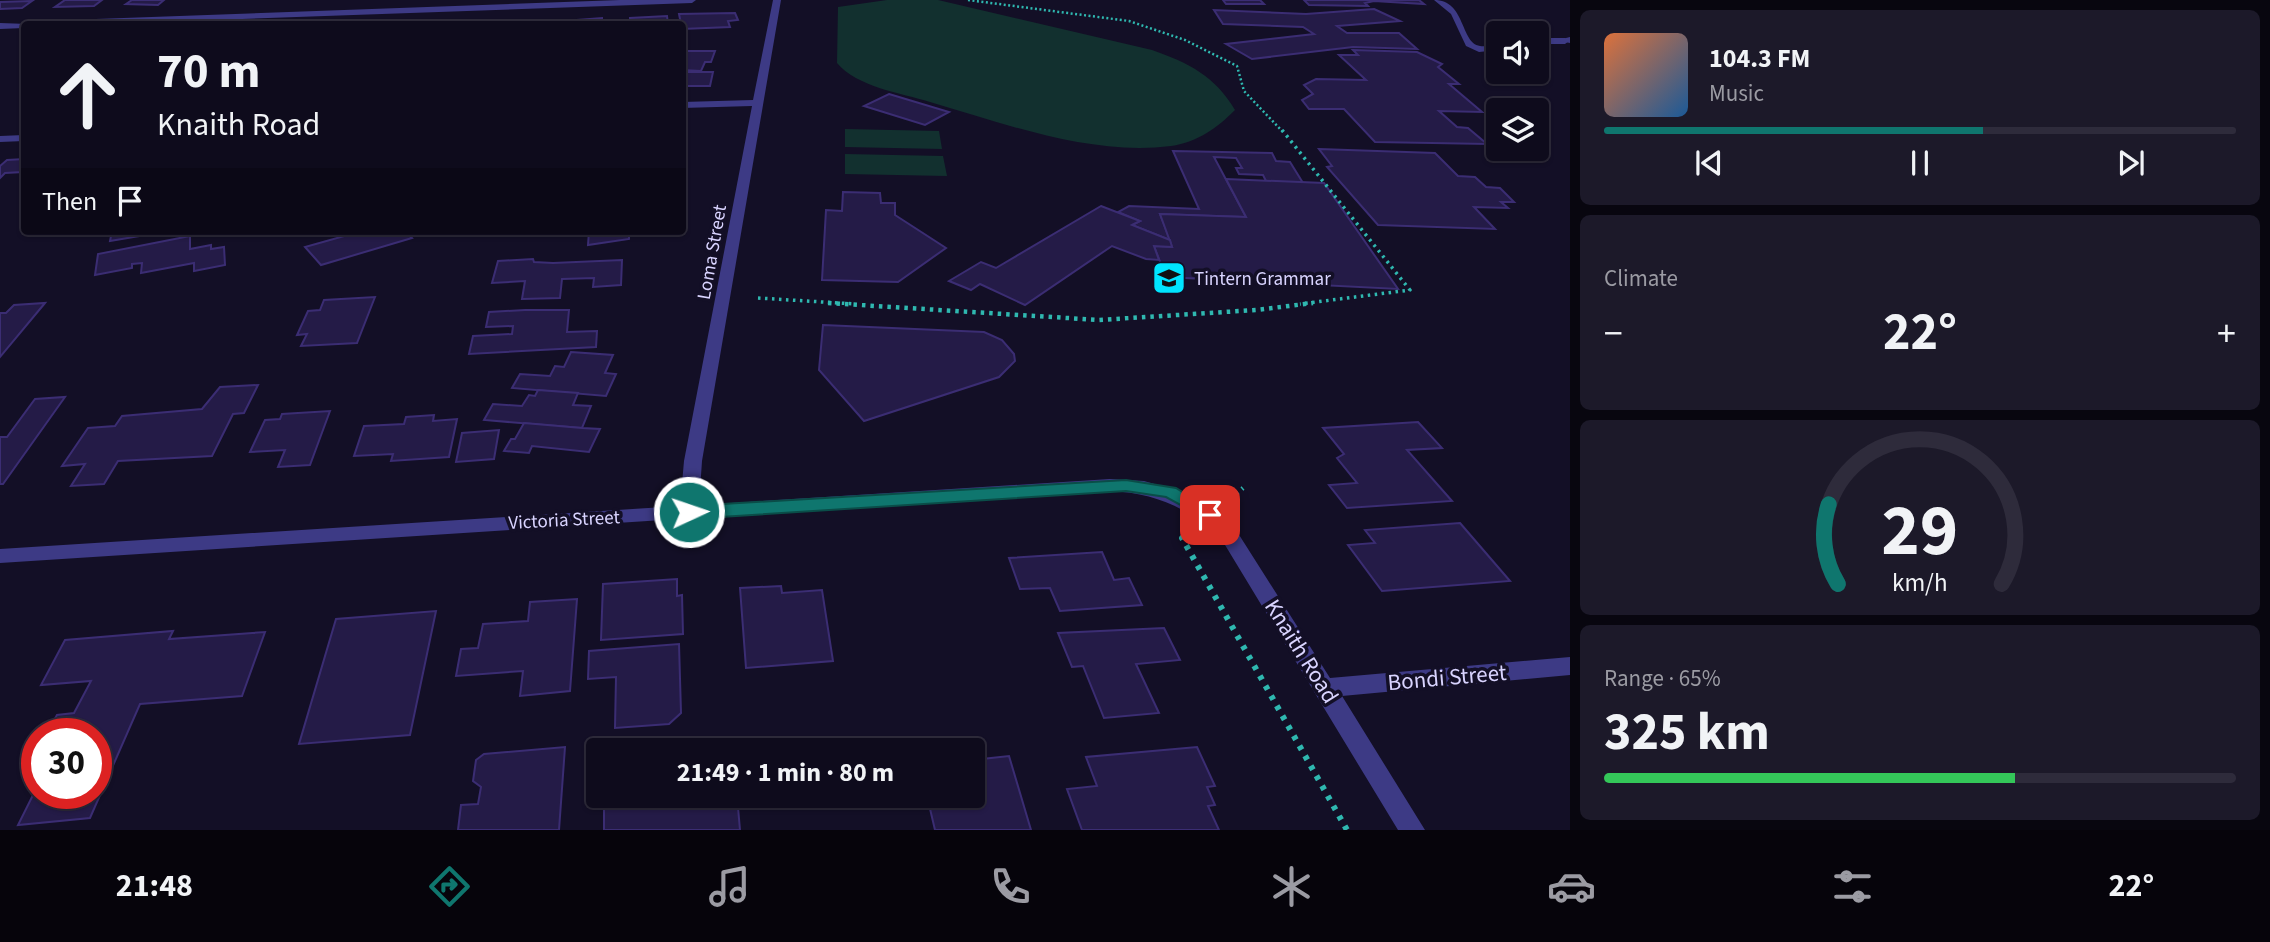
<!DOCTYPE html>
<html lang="en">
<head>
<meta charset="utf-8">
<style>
	body { margin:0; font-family:"Source Sans 3",sans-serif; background:#1c1929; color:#f1f3f6; height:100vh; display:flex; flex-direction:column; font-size:26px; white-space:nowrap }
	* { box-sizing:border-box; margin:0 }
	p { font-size:23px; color:#9b9ba3 }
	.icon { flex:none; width:38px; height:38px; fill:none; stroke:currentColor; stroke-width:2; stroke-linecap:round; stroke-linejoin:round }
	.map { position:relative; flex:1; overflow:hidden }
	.drawer { display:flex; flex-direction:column; gap:10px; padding:10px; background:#08060f; width:700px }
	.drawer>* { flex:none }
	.hud { position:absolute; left:21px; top:21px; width:665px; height:214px; border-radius:7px; box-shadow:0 2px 5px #0004,0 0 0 2px #2e2b3b; background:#0e0b1c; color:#f1f3f6; overflow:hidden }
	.buttons { position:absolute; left:1486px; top:21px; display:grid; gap:14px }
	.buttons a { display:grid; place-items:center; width:63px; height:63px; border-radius:7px; background:#0e0b1c; box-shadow:0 2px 5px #0004,0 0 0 2px #2e2b3b; font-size:35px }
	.speed { position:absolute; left:21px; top:718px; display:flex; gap:14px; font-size:35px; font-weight:700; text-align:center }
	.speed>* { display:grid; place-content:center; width:91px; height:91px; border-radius:50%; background:#0e0b1c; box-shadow:0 2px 5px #0004,0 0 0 2px #2e2b3b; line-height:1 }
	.speed .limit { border:10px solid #d22; background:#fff; color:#111 }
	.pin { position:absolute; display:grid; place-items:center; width:60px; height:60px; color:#fff; margin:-30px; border-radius:14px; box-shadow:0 4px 10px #0006 }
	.me { position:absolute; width:77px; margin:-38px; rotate:87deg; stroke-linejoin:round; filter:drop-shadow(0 0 5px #0008) }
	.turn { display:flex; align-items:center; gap:24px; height:147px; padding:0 21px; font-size:32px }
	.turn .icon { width:91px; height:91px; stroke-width:2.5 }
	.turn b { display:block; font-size:49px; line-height:60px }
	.then { display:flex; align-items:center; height:66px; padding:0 21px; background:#0003; gap:14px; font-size:26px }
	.big { font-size:52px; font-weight:700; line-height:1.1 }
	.drawer .tile { flex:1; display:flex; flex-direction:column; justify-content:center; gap:10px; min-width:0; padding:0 24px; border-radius:10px; background:#1c1929 }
	.drawer .dial { align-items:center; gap:0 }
	.dial svg { height:182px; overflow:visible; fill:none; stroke:#2e2b3b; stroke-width:7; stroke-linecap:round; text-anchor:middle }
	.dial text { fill:#f1f3f6; stroke:none }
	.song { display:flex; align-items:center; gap:21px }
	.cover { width:84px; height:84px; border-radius:10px; background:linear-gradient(135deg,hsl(20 70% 55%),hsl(210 70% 35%)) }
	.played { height:7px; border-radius:4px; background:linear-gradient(90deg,#0f766e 60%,#2e2b3b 60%) }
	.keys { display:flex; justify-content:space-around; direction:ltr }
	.heat { display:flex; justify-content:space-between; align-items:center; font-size:38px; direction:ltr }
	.charge { height:10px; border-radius:5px; background:linear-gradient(90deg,#34c759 65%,#2e2b3b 0) }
	.trip { position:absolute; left:586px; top:738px; width:399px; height:70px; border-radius:7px; background:#0e0b1c; box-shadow:0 2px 5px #0004,0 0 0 2px #2e2b3b; font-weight:700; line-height:70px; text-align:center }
	.dock { display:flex; height:112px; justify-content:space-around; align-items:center; background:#06040b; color:#9b9ba3 }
	.dock .icon { width:49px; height:49px }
	.dock .current { color:#0f766e }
	.dock b { font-size:32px; color:#f1f3f6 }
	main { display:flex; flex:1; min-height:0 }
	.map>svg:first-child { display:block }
	.green { fill:#12302f }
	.building { fill:#241b47; stroke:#3b2d73; stroke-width:2 }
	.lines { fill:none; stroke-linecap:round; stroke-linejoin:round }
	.path-far3 { stroke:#2fb8b0; stroke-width:2.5; stroke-dasharray:2 2.5; stroke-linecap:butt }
	.path-far2 { stroke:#2fb8b0; stroke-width:3.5; stroke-dasharray:2.5 4.5; stroke-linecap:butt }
	.path-far1 { stroke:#2fb8b0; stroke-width:4.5; stroke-dasharray:3.5 5; stroke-linecap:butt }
	.path { stroke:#2fb8b0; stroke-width:6; stroke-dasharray:4.5 7; stroke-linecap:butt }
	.service { fill:#3d3a85; fill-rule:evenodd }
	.minor { fill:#3d3a85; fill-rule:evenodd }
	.route { fill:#0f766e; stroke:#0a4d48; stroke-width:2 }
	.labels { text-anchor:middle; stroke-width:7; stroke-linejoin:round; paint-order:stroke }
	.street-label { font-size:19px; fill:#d9d4ff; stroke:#130f26 }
	.poi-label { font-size:19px; fill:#d9d4ff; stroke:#130f26; text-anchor:start }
	.near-street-label { font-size:23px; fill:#d9d4ff; stroke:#130f26 }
</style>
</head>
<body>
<main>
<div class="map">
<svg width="1570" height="830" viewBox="0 0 1570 830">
	<rect width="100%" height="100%" fill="#130f26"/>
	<g class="green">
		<path d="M887,0H938L1152,50C1189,63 1215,76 1235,110C1217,128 1198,142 1171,146C1090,156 1006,124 930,102C901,93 857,87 837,63L838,7Z"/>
		<polygon points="845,129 939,131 942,149 845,147"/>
		<polygon points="845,154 943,156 947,176 845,174"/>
	</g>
	<g class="building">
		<polygon points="65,0 102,0 94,6 55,7"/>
		<polygon points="132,0 164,0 158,5 126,4"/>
		<polygon points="1223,0 1260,0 1264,4 1226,4"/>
		<polygon points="1304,0 1419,0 1424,4 1374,1 1365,3 1368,6 1309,5"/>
		<polygon points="32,1 22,8 0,9 0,2"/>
		<polygon points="1374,9 1400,21 1337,26 1347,33 1399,33 1417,49 1353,47 1252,59 1226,44 1314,34 1303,27 1223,24 1214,10 1306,14"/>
		<polygon points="735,13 738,20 728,21 730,27 682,29 679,14"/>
		<polygon points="667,16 668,24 630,24 630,18"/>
		<polygon points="602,18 602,24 564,24 564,21"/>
		<polygon points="1353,50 1417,52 1442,64 1438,67 1459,84 1449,84 1482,112 1439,111 1457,127 1468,128 1487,144 1375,142 1344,109 1309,109 1302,100 1313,94 1304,85 1316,79 1366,80 1339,55 1358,55"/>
		<polygon points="682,51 715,51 711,62 705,62 701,71 682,70"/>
		<polygon points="682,72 713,72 710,86 682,86"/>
		<polygon points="889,94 949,112 925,125 864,106"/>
		<polygon points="1319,149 1435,153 1458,176 1475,177 1486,187 1500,188 1514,202 1501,202 1508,208 1474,207 1495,229 1378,225 1327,167 1332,166"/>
		<polygon points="1173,151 1272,153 1276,161 1290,162 1303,183 1266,181 1263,175 1239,174 1236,168 1242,168 1236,158 1214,157 1246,217 1160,214 1170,240 1132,225 1140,221 1118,212 1129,206 1199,209"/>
		<polygon points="24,159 23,172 5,173 0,178 0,166 7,160"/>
		<polygon points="1226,179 1324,183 1398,289 1166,277 1154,246 1172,247 1160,214 1246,217"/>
		<polygon points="843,192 880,193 881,203 895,203 895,215 946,248 898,282 822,280 826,210 842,211"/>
		<polygon points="1101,206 1140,221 1132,225 1170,240 1172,247 1154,246 1159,260 1146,259 1112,246 1025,305 980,284 971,290 949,281 981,262 996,268"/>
		<polygon points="112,231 169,231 110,241"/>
		<polygon points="362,231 405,231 412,238 321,265 305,247"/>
		<polygon points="589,231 629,231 629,239 588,245"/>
		<polygon points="190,236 190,249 211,245 211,249 224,247 225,265 194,271 194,263 141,273 142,263 132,264 132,268 95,275 98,254"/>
		<polygon points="533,259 534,262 553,263 622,260 621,285 593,287 594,278 562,279 560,298 522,299 525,281 492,283 498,261"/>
		<polygon points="375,297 357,343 301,346 307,334 297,335 308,311 320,310 324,300"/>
		<polygon points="45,303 0,357 0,313 6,313 14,305"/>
		<polygon points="525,310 569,310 567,332 597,331 596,347 469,354 473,336 512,334 513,326 486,327 489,312"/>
		<polygon points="823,325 984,332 1002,340 1014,354 1015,361 999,377 864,421 819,370"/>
		<polygon points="571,352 613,355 605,373 616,374 606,396 512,388 520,374 550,376 555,366 564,367"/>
		<polygon points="258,385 244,413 233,414 212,456 118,461 104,484 71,486 85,464 62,466 88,428 115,426 122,416 202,409 220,387"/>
		<polygon points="538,390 578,393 573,405 591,406 582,428 484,420 493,404 522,406 529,395 535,396"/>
		<polygon points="65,397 3,484 0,484 0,437 7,437 35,399"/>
		<polygon points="330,411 310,465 278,467 285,450 250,452 265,420 280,419 282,414"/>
		<polygon points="434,415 433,421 457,419 449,457 391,461 393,454 354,456 364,426 404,424 406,417"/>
		<polygon points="1418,422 1442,448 1407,450 1452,501 1347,508 1329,485 1357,483 1337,458 1344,454 1323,428"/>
		<polygon points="524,423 582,428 600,429 589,452 532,446 529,453 504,451 511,439 515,439"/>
		<polygon points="499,430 494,459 456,462 462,433"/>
		<polygon points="1460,523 1510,581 1382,591 1348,545 1375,543 1365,530"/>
		<polygon points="1102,552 1114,580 1129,578 1142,605 1060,611 1050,588 1020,589 1009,558"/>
		<polygon points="677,579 677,596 682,595 683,634 601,640 603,584"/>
		<polygon points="781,586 782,593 822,590 833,661 746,668 740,588"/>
		<polygon points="577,599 570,691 520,696 523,671 456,676 461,649 478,648 483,624 528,621 530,602"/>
		<polygon points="436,611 410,735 299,744 336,619"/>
		<polygon points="1164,628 1180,660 1136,664 1159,713 1104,718 1083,666 1072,667 1058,633"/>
		<polygon points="173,631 169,639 265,632 242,696 140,704 90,818 18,825 37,787 37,793 96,793 96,733 47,733 57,715 74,713 91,681 41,685 65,640"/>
		<polygon points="679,644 681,713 669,724 615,728 616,677 588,679 589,651"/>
		<polygon points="661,737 661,751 598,751 598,791 595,792 597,743"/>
		<polygon points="565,747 559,830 458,830 461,805 478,804 481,787 473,781 476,760 484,754"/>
		<polygon points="1197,747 1215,786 1207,787 1215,805 1208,806 1219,830 1082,830 1067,789 1097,786 1086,757"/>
		<polygon points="1009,756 1031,830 935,830 927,796 973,796 973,760"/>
		<polygon points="604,796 737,796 740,830 604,830"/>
	</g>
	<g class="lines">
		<polyline class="path-far3" points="968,0 1129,21 1185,40 1237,66 1244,91 1283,132"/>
		<g class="path-far2">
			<polyline points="1282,130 1410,290 1300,304"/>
			<polyline points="758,298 855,304"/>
		</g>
		<g class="path-far1">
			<polyline points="828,303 1099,320 1256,310 1313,303"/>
			<polyline points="1229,500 1243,488"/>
		</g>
		<polyline class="path" points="1184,536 1182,538 1347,830"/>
		<g class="service">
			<path d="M1434,0C1466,0 1460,43 1480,46C1485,47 1493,45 1498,44V50L1479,52L1466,46L1451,14Z"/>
			<polygon points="1536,38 1565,38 1569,41 1565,44 1536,44"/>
		</g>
		<g class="minor">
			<polygon points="620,0 696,0 692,3 101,24 35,24 40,21"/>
			<path d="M773,0H781L702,461L699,505L1110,479L1144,481L1182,492L1223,518L1236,530L1330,678L1570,657V675L1342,696L1425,830H1398L1222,540C1189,508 1156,493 1110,491L0,563V549L680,506L684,461L752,106L682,108V102L753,100Z"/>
			<polygon points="0,23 28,24 24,24 24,28 0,29"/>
			<polygon points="1570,37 1570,43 1560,41 1562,39"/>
			<polygon points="24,135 24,141 0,142 0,136"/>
		</g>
	</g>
	<polygon class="route" points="1126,480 1176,488 1219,515 1210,521 1166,497 1126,491 689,519 680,512 689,506"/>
	<defs>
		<symbol id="school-square" viewBox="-11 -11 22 22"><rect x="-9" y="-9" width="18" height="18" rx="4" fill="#00e5ff" stroke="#130f26"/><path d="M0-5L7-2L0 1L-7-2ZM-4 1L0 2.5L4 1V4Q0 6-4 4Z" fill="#111"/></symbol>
	</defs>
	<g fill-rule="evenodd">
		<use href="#school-square" x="1150" y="259" width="38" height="38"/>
	</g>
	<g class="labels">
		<g class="street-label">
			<text transform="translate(711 252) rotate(-80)" y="7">Loma Street</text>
			<text transform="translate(564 519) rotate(-3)" y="7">Victoria Street</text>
		</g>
		<g class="poi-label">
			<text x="1194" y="285">Tintern Grammar</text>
		</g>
		<g class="near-street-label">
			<text transform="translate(1302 651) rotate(58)" y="8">Knaith Road</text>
			<text transform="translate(1447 677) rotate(-5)" y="8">Bondi Street</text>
		</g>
	</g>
</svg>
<div class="buttons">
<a><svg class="icon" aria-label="sound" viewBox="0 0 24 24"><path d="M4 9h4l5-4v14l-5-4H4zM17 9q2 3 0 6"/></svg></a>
<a><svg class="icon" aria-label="layers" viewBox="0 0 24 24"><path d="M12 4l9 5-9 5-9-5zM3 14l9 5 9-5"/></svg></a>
</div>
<div class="speed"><div class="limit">30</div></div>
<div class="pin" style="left:1210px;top:515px;background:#d93025"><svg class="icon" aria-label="arrive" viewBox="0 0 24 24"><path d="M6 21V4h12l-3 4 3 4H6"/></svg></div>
<svg class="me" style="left:689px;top:512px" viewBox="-20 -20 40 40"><circle r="17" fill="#0f766e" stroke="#fff" stroke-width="3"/><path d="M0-11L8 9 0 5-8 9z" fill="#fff"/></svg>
<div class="trip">21:49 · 1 min · 80 m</div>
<div class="hud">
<div class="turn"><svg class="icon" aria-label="ahead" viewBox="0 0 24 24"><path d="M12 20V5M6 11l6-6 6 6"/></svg><div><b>70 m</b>Knaith Road</div></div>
<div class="then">Then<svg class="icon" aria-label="arrive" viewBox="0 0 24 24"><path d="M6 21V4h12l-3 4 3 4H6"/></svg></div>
</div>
</div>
<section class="drawer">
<div class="tile">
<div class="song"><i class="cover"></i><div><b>104.3 FM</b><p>Music</p></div></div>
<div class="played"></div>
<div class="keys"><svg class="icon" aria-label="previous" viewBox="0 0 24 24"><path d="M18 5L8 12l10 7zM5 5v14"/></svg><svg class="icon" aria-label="pause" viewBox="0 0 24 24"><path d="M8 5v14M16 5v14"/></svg><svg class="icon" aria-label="next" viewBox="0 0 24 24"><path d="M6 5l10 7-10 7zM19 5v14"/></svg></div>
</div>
<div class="tile"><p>Climate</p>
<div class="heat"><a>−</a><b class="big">22°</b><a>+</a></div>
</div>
<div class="tile dial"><svg viewBox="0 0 100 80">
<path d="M14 69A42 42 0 1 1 86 69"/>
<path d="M14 69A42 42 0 0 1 10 34" stroke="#0f766e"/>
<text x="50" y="56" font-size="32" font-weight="700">29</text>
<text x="50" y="72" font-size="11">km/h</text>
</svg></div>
<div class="tile"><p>Range · 65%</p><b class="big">325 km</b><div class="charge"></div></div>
</section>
</main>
<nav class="dock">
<b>21:48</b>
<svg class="icon current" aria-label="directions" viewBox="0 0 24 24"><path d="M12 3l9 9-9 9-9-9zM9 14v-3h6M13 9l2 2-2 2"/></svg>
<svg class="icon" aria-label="music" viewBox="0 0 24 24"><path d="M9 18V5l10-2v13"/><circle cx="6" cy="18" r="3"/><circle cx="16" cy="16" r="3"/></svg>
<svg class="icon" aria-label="phone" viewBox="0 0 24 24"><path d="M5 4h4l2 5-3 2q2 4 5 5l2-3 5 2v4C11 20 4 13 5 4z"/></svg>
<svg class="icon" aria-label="climate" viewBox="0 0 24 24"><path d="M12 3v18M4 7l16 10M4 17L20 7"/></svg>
<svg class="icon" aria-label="car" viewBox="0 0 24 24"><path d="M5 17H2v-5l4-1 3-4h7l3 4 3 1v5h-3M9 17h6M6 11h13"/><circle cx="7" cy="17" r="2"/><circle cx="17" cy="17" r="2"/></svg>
<svg class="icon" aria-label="filters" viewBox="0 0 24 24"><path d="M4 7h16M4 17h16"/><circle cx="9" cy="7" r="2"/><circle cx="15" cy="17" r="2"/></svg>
<b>22°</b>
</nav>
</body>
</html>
